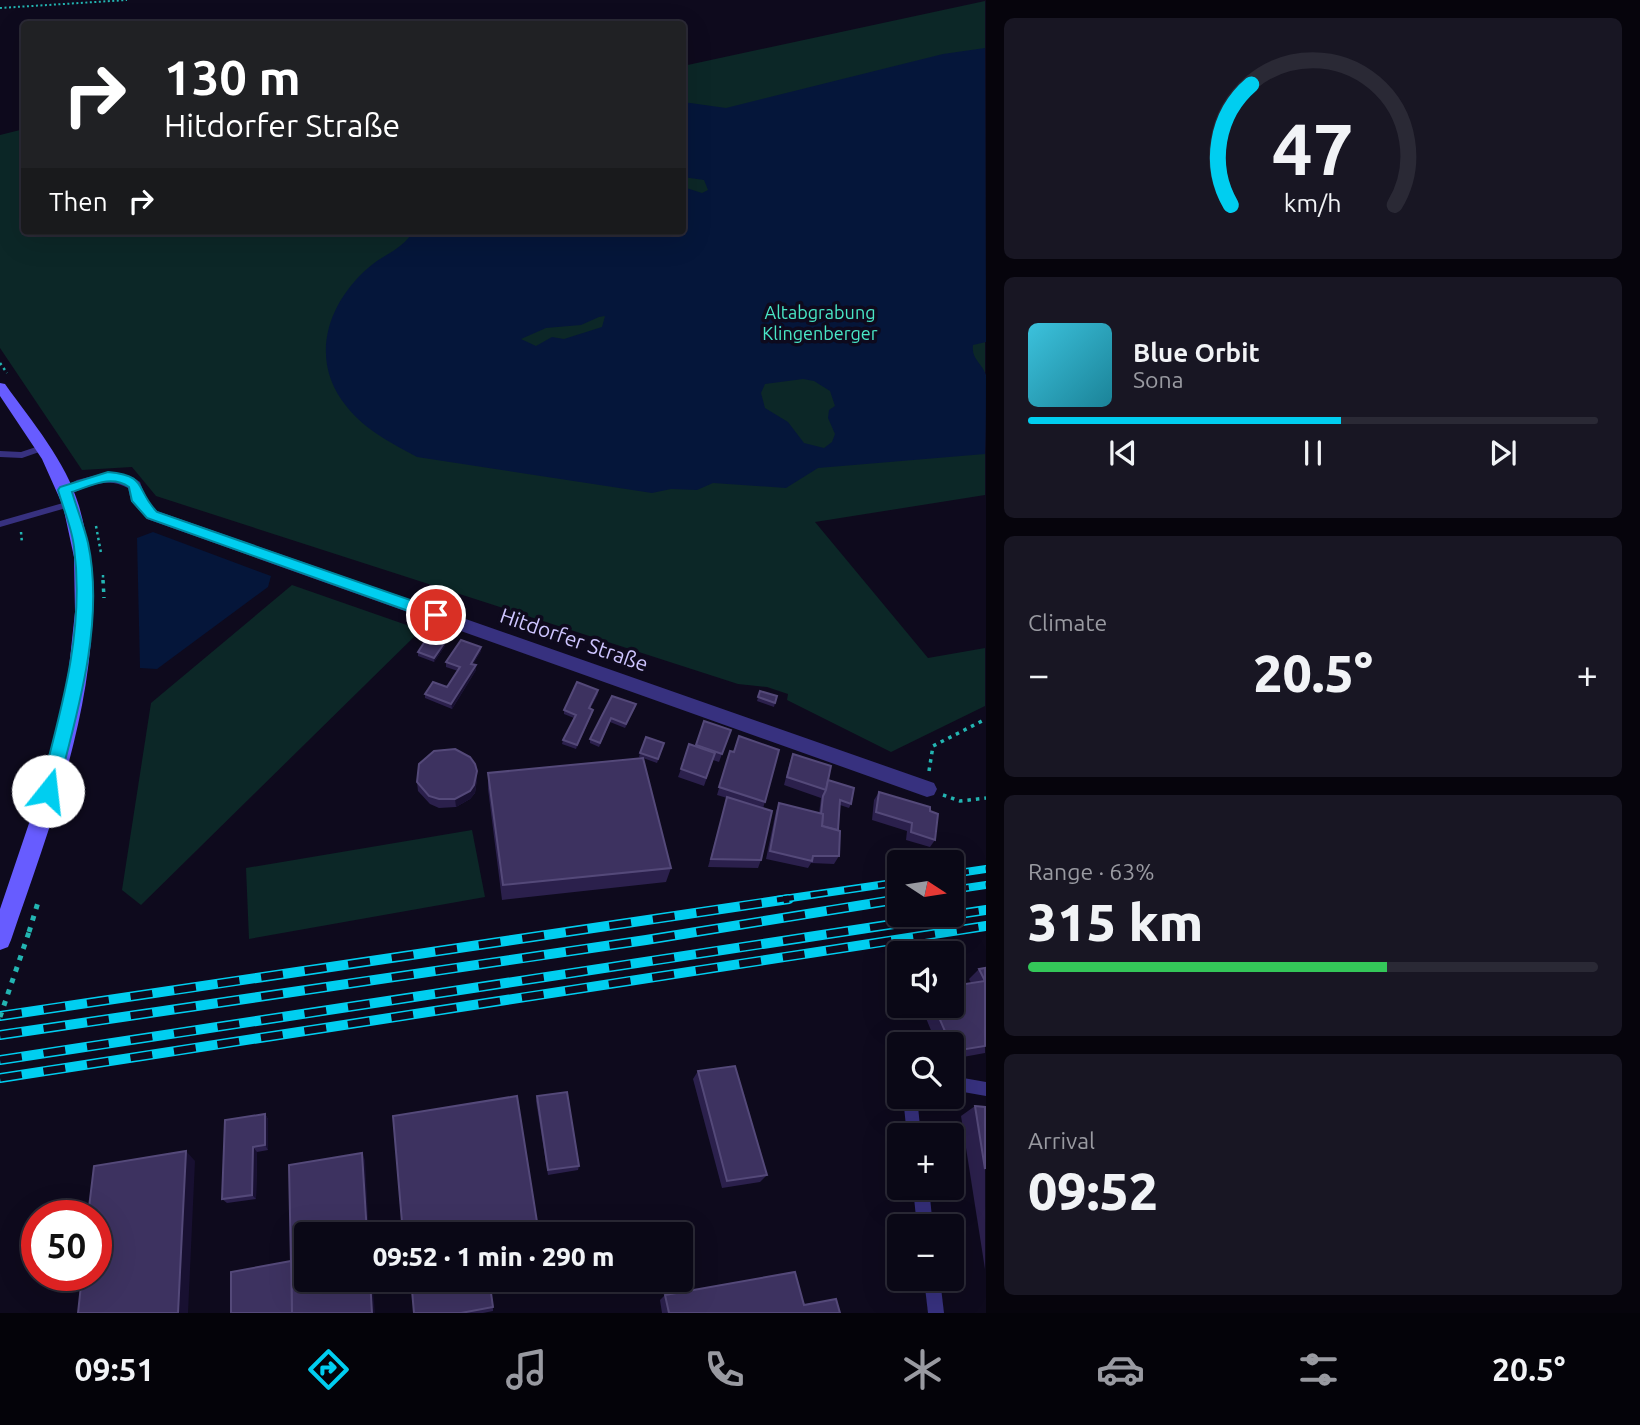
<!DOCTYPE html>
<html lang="en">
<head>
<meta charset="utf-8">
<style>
	body { margin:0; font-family:Ubuntu,sans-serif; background:#181623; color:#f1f3f6; height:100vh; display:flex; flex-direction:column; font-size:26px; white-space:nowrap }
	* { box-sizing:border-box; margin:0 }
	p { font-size:23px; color:#999aa1 }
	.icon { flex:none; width:38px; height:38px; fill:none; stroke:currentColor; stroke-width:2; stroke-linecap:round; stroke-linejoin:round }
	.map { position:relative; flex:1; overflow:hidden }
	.side { display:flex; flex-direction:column; gap:18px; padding:18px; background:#06040c; width:654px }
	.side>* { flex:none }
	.hud { position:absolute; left:21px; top:21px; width:665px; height:214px; border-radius:7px; box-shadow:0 7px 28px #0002,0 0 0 2px #2a2935; background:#202124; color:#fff; overflow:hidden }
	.needle { width:46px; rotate:102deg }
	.buttons { position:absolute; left:887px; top:850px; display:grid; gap:14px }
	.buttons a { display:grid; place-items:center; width:77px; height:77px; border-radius:7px; background:#0a0816; box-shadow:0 7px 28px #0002,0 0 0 2px #2a2935; font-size:35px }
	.speed { position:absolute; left:21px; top:1200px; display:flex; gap:14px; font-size:35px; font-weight:700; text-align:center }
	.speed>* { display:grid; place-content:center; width:91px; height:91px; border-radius:50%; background:#0a0816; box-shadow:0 7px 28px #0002,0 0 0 2px #2a2935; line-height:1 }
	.speed .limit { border:10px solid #d22; background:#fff; color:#111 }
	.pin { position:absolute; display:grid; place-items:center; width:60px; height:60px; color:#fff; margin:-30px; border:4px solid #fff; border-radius:50%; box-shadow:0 2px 7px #0007 }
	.me { position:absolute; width:77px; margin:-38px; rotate:16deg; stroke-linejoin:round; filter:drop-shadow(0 0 5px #0008) }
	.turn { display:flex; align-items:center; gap:24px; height:147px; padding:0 28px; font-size:32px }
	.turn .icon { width:91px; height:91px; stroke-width:2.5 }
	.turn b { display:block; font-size:49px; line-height:60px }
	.then { display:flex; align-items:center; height:66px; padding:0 28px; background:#0003; gap:14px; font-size:26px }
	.big { font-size:52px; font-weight:800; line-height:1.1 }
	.side .card { flex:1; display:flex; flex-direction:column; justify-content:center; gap:10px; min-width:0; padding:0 24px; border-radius:10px; background:#181623 }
	.side .dial { align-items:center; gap:0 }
	.dial svg { height:182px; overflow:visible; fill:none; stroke:#2a2935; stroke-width:7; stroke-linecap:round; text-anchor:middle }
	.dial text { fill:#f1f3f6; stroke:none }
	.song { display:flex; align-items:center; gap:21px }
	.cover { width:84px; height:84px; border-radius:10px; background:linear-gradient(135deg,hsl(190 70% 55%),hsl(190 70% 35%)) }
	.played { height:7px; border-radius:4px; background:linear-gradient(90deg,#00cef0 55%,#2a2935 55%) }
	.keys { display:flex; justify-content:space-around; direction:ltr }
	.heat { display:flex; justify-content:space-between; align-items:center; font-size:38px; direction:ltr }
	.charge { height:10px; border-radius:5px; background:linear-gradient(90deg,#34c759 63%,#2a2935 0) }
	.trip { position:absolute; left:294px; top:1222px; width:399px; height:70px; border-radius:7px; background:#0a0816; box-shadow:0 7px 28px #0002,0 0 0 2px #2a2935; font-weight:800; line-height:70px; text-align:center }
	.dock { display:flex; height:112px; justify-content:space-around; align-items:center; background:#040309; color:#999aa1 }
	.dock .icon { width:49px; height:49px }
	.dock .current { color:#00cef0 }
	.dock b { font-size:32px; color:#f1f3f6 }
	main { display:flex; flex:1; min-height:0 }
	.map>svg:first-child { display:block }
	.green { fill:#0c2727 }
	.water { fill:#05163a; fill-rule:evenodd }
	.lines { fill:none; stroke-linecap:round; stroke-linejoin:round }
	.path-far3 { stroke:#23b5b2; stroke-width:2; stroke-dasharray:2 2.5; stroke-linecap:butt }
	.path-far2 { stroke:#23b5b2; stroke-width:2.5; stroke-dasharray:2.5 3.5; stroke-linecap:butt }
	.path-far1 { stroke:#23b5b2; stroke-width:3.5; stroke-dasharray:3.5 5; stroke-linecap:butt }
	.path { stroke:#23b5b2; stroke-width:5; stroke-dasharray:5 7; stroke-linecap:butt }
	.service { fill:#37317f; fill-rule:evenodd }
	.minor { fill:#37317f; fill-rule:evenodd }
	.secondary { fill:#675cff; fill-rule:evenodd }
	.rail-far1-casing { stroke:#00cef0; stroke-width:8 }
	.rail-casing { stroke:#00cef0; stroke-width:10 }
	.rail-far1 { stroke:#0e0a1d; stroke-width:5; stroke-dasharray:17; stroke-linecap:butt }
	.rail { stroke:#0e0a1d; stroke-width:7; stroke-dasharray:22; stroke-linecap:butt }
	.path-bridge { stroke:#23b5b2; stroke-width:5; stroke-dasharray:5 7; stroke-linecap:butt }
	.wall { fill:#2b204c }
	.shaded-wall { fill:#181031 }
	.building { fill:#3d3260; stroke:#544979; stroke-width:2 }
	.route { fill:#00cef0; stroke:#00869c; stroke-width:2 }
	.labels { text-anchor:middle; stroke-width:7; stroke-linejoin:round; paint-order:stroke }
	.far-park-label { font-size:18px; fill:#49e7c6; stroke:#0e0a1d }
	.street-label { font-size:21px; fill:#cec5ff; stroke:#0e0a1d }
</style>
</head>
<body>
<main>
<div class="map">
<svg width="986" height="1313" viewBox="0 0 986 1313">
	<rect width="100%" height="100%" fill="#0e0a1d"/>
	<g class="green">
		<polygon points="985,1 985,495 815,522 928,658 985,648 985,706 891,752 787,700 788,694 767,687 738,684 156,496 132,467 82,470 0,348 0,135 24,129 24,231 682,231 683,66"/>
		<polygon points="292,585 421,630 141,905 122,890 151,703"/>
		<polygon points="472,830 485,897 249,939 246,868"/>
	</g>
	<g class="water">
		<path d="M985,48L986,342L973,345C971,359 982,363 986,375C986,387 986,438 985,454L818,468L786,488L713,483L697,490L671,489L652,493L417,457C393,444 365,430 347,407C309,361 326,305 368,268C382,255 404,249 413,231H682L683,187L702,193L708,190L704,180L683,177V102L726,108L943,54ZM599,317L605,316L602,327L564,339L552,337L536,346L521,339L546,328L581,325ZM803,379L814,381L830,391L835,406L829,410L828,418L835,434L832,442L824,448L804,443L788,422L765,408L761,393L765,384Z"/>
		<polygon points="153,532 271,576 268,587 157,669 140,668 137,538"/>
	</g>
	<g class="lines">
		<polyline class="path-far3" points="0,8 127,0"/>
		<g class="path-far2">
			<polyline points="0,363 7,373"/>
			<polyline points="96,526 101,553"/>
			<polyline points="21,532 22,543"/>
			<polyline points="103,575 103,582"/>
		</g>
		<g class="path-far1">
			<polyline points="103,580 104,598"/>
			<polyline points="929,771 933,746 986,719"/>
			<polyline points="943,795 960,801 986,798"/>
		</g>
		<polyline class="path" points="29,932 39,899"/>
		<g class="service">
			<polygon points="42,445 45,446 45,450 22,458 0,457 0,451 21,452"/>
			<polygon points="70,501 75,504 73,506 0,527 0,521"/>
			<polygon points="952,1076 986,1082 986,1096 952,1090"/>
			<polygon points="903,1097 917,1097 921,1136 907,1136"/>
			<polygon points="913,1188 929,1188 933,1227 917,1227"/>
			<polygon points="924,1279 940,1279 944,1313 928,1313"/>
		</g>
		<path class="minor" d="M109,472L132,477L140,482L146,499L157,511L934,783L937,789L934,795L927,797L147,519L131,501L128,488C106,475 86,489 65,495L58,490L77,480Z"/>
		<path class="secondary" d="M0,383L5,384C32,422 66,461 79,506C120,650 57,805 11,940L8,947L0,950V909L43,782L58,725L69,668L75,612L74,557L63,506L42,459L0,396Z"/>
		<defs>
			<g id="rail-far1">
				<polyline points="952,874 986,869"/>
				<polyline points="952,890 986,885"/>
				<polyline points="777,900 900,882"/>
				<polyline points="892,900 900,899"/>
			</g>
			<g id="rail">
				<polyline points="0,1016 789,899"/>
				<polyline points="0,1035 646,940 900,899"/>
				<polyline points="0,1060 986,910"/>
				<polyline points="0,1078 986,926"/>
			</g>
		</defs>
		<use href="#rail-far1" class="rail-far1-casing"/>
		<use href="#rail" class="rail-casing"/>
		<use href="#rail-far1" class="rail-far1"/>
		<use href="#rail" class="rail"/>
		<polyline class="path-bridge" points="0,1017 29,932"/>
	</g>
	<g class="wall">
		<polygon points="445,646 434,662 418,656 418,652"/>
		<polygon points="481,651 473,664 476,670 452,709 425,698 425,694 447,687 458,671 446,667 446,662"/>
		<polygon points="760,691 777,696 774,707 757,701"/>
		<polygon points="598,694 590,709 592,714 576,749 562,744 563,740 574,718 564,714 564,710"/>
		<polygon points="612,696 636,704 635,708 625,728 610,722 599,747 590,743 590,739"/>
		<polygon points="704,721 731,730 719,762 713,760 704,786 678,777 681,769 696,746"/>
		<polygon points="663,747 657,763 643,758 671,868 666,882 502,900 488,789 488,773 642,758 639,757 640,753"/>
		<polygon points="730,751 765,802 763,808 761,860 758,868 708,867 727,798 717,795"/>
		<polygon points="793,754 828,780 851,804 849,808 840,805 838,830 839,856 834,864 811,863 808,868 766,859 776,811 779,803 819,814 821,798 784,785 790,762"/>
		<polygon points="477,771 477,779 475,793 470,799 456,807 439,808 430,804 418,791 417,782"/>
		<polygon points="879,792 930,811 935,840 930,847 906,840 907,831 872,820 874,800"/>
		<polygon points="985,968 985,1053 952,1059 952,1045 937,1045 921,1006 952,1006 971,983 969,979 979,969"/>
		<polygon points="698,1071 767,1175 760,1182 722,1188 693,1079"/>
		<polygon points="537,1096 579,1166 578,1170 548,1175 536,1101"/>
		<polygon points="975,1106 985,1107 985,1269 961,1116"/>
		<polygon points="265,1114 268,1119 268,1150 257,1152 256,1199 227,1203 222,1199"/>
		<polygon points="538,1228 537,1234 403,1234"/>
		<polygon points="665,1295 804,1305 840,1313 662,1313 660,1300"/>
		<polygon points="493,1307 493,1311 483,1313 414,1313"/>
	</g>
	<g class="shaded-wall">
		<polygon points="445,642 445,646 434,662 434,658"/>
		<polygon points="481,647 481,651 471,668 471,664"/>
		<polygon points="476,665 476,670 452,709 451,704"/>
		<polygon points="598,690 598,694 588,713 589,708"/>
		<polygon points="593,710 592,714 576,749 577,745"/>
		<polygon points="477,771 477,779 475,793 470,799 456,807 455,799"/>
		<polygon points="265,1114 268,1119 268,1150 265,1145"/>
		<polygon points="253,1147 257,1152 256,1199 252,1195"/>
		<polygon points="186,1151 195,1161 188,1313 178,1313"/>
		<polygon points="362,1153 365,1160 369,1234 367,1234"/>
		<polygon points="370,1279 372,1279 375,1313 372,1313"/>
	</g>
	<g class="building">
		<polygon points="429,635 445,642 434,658 418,652"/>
		<polygon points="461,640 481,647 471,664 476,665 451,704 425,694 433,682 447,687 460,667 446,662"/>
		<polygon points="577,682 598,690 589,708 593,710 577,745 563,740 576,715 564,710"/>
		<polygon points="760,691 777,696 775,703 758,697"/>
		<polygon points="612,696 636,704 626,724 611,718 600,743 590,739"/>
		<polygon points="704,721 731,730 722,754 696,745"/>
		<polygon points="739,736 779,750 765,802 719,787 730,751 734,752"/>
		<polygon points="646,737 664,743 658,759 640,753"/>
		<polygon points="689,744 715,753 706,778 681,769"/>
		<polygon points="455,749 470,757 475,764 477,771 474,785 470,791 455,799 439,799 429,796 417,782 419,764 434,751"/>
		<polygon points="793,754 831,766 826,790 787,777"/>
		<polygon points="643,758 671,868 503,885 488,773"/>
		<polygon points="828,780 854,788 851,804 840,800 838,830 822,826 823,814 821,814 823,796 826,790"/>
		<polygon points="879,792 930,807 930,811 938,814 935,840 911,832 912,823 876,812"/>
		<polygon points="727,797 772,811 761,860 711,859"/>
		<polygon points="779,803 823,814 822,826 840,831 839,856 813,856 812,861 770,851"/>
		<polygon points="985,968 985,1046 954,1051 952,1045 951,1045 934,1006 952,1006 952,986 985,981 979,969"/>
		<polygon points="735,1066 767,1175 727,1181 698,1071"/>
		<polygon points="567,1092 579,1166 548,1170 537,1096"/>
		<polygon points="517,1096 538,1228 508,1234 403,1234 393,1116"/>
		<polygon points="975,1106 985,1107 985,1169"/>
		<polygon points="265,1114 265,1145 253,1147 252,1195 222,1199 225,1120"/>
		<polygon points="186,1151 178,1313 78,1313 82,1276 96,1276 96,1216 88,1216 94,1166"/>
		<polygon points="362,1153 367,1234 306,1234 306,1279 370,1279 372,1313 292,1313 289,1165"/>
		<polygon points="291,1261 292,1313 231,1313 231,1272"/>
		<polygon points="795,1272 804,1305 836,1299 840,1313 669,1313 665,1295"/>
		<polygon points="411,1279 489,1279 493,1307 461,1313 414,1313"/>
	</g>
	<path class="route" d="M108,472C149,476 134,488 157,512L442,611L444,615L436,621L431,619L147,518L132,501L129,487C111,474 91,486 72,492C77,509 84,526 88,543C105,622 77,715 57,791L55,796L48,799L42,796L40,791C61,711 85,630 74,547C72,528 63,508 58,490L60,487Z"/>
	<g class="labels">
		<g class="far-park-label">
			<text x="820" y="319">Altabgrabung<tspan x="820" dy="21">Klingenberger</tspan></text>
		</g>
		<g class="street-label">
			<text transform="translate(574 640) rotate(19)" y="7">Hitdorfer Straße</text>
		</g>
	</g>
</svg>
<div class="buttons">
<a><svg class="needle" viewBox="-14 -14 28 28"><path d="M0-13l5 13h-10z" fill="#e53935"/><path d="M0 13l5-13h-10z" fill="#999aa1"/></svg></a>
<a><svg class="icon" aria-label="sound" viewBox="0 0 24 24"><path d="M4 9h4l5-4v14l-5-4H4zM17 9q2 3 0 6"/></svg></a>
<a><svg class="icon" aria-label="search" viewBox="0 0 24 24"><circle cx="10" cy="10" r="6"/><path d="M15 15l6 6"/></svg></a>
<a>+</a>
<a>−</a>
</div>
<div class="speed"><div class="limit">50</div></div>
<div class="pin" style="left:436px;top:615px;background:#d93025"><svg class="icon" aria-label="arrive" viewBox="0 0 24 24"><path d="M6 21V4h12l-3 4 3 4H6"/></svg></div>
<svg class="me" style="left:48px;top:791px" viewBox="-20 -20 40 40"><circle r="19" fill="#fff"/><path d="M0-13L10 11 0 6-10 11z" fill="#00cef0"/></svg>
<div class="trip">09:52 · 1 min · 290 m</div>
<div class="hud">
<div class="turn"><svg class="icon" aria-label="right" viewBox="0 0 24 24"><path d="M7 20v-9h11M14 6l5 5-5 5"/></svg><div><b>130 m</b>Hitdorfer Straße</div></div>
<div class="then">Then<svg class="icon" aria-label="right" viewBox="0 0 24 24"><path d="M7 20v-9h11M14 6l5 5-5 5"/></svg></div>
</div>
</div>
<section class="side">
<div class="card dial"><svg viewBox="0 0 100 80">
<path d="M14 69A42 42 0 1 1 86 69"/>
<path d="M14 69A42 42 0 0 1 23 16" stroke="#00cef0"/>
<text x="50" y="56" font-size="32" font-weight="700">47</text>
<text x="50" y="72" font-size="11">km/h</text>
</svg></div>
<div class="card">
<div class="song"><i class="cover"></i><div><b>Blue Orbit</b><p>Sona</p></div></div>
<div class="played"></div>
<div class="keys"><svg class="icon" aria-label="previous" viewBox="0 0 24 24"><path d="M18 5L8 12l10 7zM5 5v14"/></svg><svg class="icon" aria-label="pause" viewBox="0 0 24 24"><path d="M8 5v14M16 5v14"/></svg><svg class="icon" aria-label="next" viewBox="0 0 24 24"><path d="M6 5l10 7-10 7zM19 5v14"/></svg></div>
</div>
<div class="card"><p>Climate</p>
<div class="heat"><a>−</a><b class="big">20.5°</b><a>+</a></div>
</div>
<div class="card"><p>Range · 63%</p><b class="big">315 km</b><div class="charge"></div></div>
<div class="card"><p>Arrival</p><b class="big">09:52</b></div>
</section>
</main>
<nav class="dock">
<b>09:51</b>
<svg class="icon current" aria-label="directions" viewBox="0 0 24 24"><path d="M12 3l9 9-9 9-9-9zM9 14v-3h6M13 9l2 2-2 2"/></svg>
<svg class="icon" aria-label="music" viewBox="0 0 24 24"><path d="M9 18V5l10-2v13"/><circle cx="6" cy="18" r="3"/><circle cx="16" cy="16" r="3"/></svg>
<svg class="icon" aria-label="phone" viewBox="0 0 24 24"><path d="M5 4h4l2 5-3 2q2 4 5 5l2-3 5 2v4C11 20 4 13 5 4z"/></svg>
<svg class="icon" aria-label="climate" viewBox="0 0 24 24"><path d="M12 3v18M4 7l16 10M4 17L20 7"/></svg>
<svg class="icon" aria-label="car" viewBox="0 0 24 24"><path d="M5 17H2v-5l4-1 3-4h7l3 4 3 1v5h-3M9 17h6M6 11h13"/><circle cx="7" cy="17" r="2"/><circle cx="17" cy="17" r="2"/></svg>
<svg class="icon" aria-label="filters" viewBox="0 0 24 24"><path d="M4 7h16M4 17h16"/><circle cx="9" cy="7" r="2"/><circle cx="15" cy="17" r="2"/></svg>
<b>20.5°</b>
</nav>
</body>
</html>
